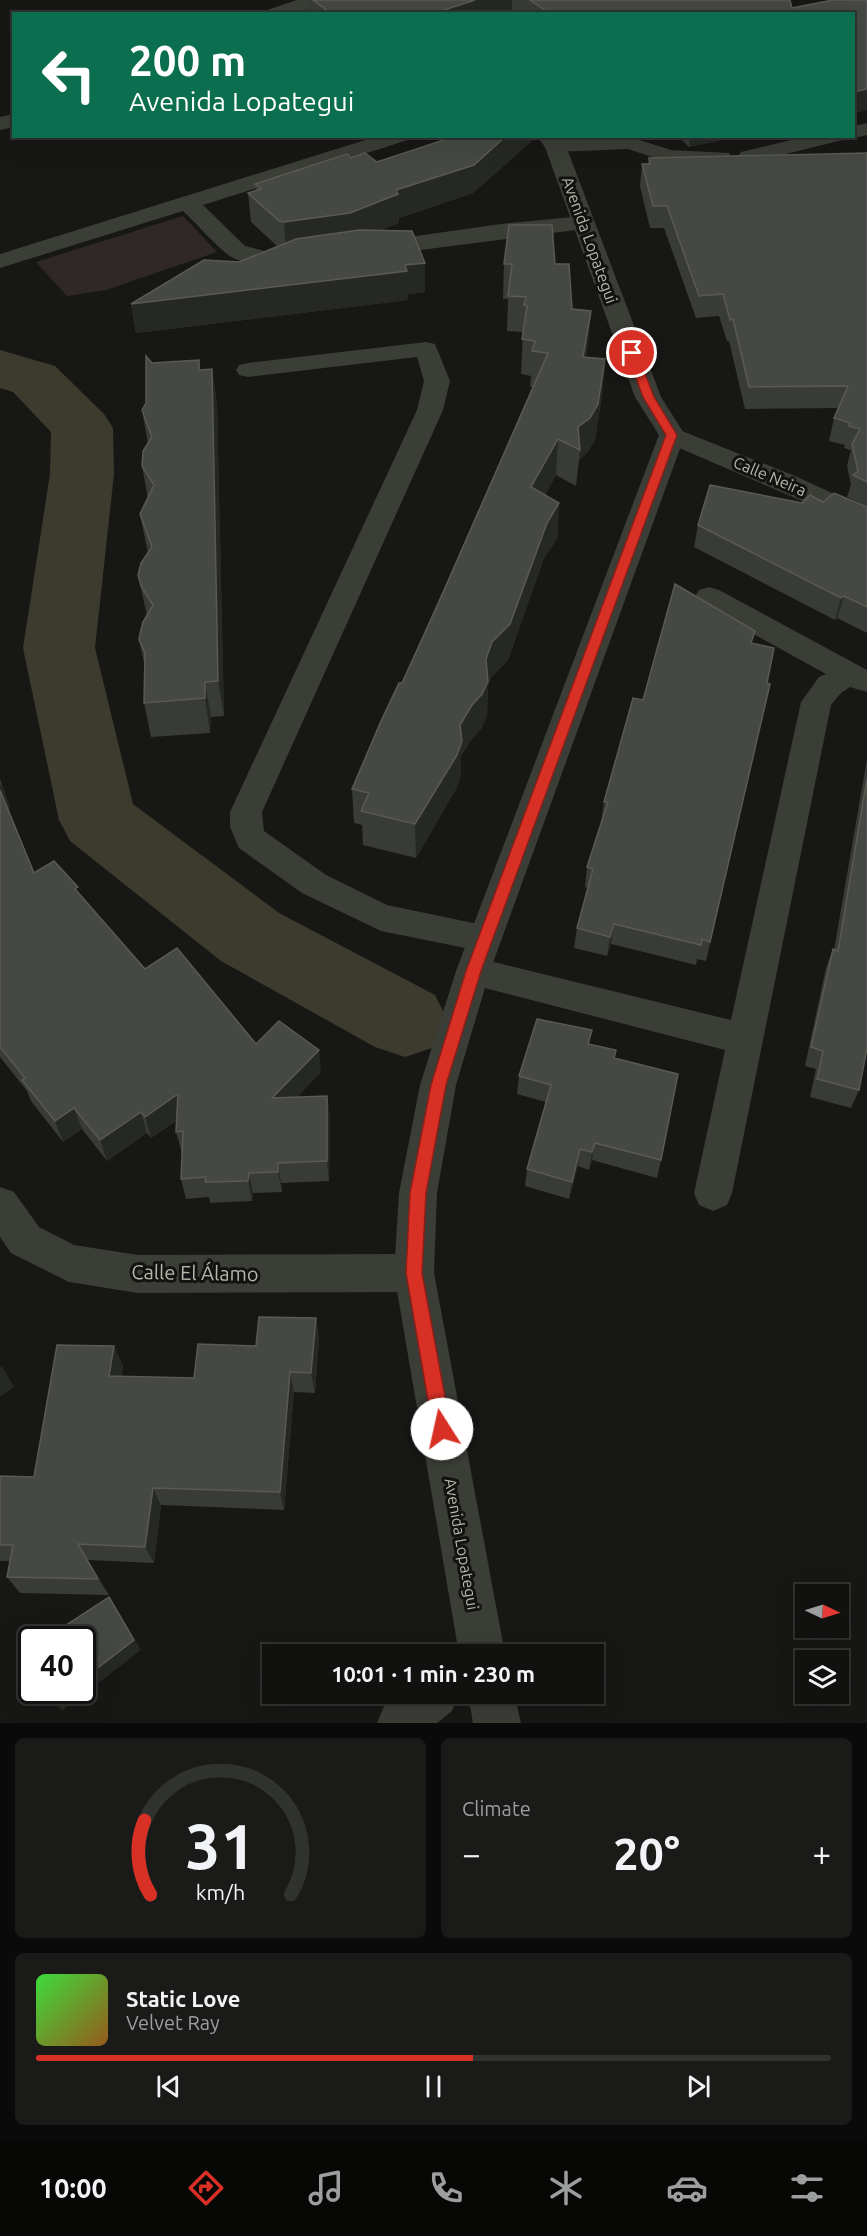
<!DOCTYPE html>
<html lang="en">
<head>
<meta charset="utf-8">
<style>
	body { margin:0; font-family:Ubuntu,sans-serif; background:#1a1b19; color:#f1f3f6; height:100vh; display:flex; flex-direction:column; font-size:22px; white-space:nowrap }
	* { box-sizing:border-box; margin:0 }
	p { font-size:20px; color:#9c9e9f }
	.icon { flex:none; width:33px; height:33px; fill:none; stroke:currentColor; stroke-width:2; stroke-linecap:round; stroke-linejoin:round }
	.map { position:relative; height:1723px; overflow:hidden }
	.drawer { display:flex; flex-direction:column; gap:15px; padding:15px; background:#090a09; flex:1 }
	.drawer>* { flex:none }
	.banner { position:absolute; left:12px; top:12px; width:843px; height:126px; border-radius:0px; box-shadow:0 6px 24px #0002,0 0 0 2px #303230; background:#0b6e4f; color:#fff; overflow:hidden }
	.needle { width:39px; rotate:94deg }
	.fabs { position:absolute; left:795px; top:1584px; display:grid; gap:12px }
	.fabs a { display:grid; place-items:center; width:54px; height:54px; border-radius:0px; background:#111210; box-shadow:0 6px 24px #0002,0 0 0 2px #303230; font-size:30px }
	.speed { position:absolute; left:18px; top:1626px; display:flex; gap:12px; font-size:30px; font-weight:700; text-align:center }
	.speed>* { display:grid; place-content:center; width:78px; height:78px; border-radius:50%; background:#111210; box-shadow:0 6px 24px #0002,0 0 0 2px #303230; line-height:1 }
	.speed .limit { border:3px solid #111; border-radius:9px; background:#fff; color:#111 }
	.pin { position:absolute; display:grid; place-items:center; width:51px; height:51px; color:#fff; margin:-26px; border:3px solid #fff; border-radius:50%; box-shadow:0 2px 6px #0007 }
	.me { position:absolute; width:66px; margin:-33px; rotate:350deg; stroke-linejoin:round; filter:drop-shadow(0 0 4px #0008) }
	.turn { display:flex; align-items:center; gap:21px; height:126px; padding:0 18px; font-size:27px }
	.turn .icon { width:78px; height:78px; stroke-width:2.5 }
	.turn b { display:block; font-size:42px; line-height:51px }
	.big { font-size:45px; font-weight:600; line-height:1.1 }
	.drawer .widget { flex:1; display:flex; flex-direction:column; justify-content:center; gap:9px; min-width:0; padding:0 21px; border-radius:9px; background:#1a1b19 }
	.drawer .dial { align-items:center; gap:0 }
	.dial svg { height:156px; overflow:visible; fill:none; stroke:#303230; stroke-width:7; stroke-linecap:round; text-anchor:middle }
	.dial text { fill:#f1f3f6; stroke:none }
	.song { display:flex; align-items:center; gap:18px }
	.cover { width:72px; height:72px; border-radius:9px; background:linear-gradient(135deg,hsl(120 70% 55%),hsl(30 70% 35%)) }
	.played { height:6px; border-radius:3px; background:linear-gradient(90deg,#d93025 55%,#303230 55%) }
	.keys { display:flex; justify-content:space-around; direction:ltr }
	.heat { display:flex; justify-content:space-between; align-items:center; font-size:33px; direction:ltr }
	.drawer .tiles { flex:1; display:grid; gap:15px; grid-template-columns:1fr 1fr }
	.widget:last-child { grid-column:span 2 }
	.trip { position:absolute; left:262px; top:1644px; width:342px; height:60px; border-radius:0px; background:#111210; box-shadow:0 6px 24px #0002,0 0 0 2px #303230; font-weight:600; line-height:60px; text-align:center }
	.tab-bar { display:flex; height:96px; justify-content:space-around; align-items:center; background:#070706; color:#9c9e9f }
	.tab-bar .icon { width:42px; height:42px }
	.tab-bar .selected { color:#d93025 }
	.tab-bar b { font-size:27px; color:#f1f3f6 }
	.map>svg:first-child { display:block }
	.green { fill:#302729 }
	.lines { fill:none; stroke-linecap:round; stroke-linejoin:round }
	.river { fill:#3c3b2d; fill-rule:evenodd }
	.minor { fill:#3b3d37; fill-rule:evenodd }
	.tertiary { fill:#3b3d37; fill-rule:evenodd }
	.wall { fill:#393b37 }
	.shaded-wall { fill:#262824 }
	.building { fill:#464943; stroke:#585a53; stroke-width:1.5 }
	.route { fill:#d93025; stroke:#8d1f18; stroke-width:1.5 }
	.labels { text-anchor:middle; stroke-width:6; stroke-linejoin:round; paint-order:stroke }
	.street-label { font-size:16px; fill:#b4b7a9; stroke:#121311 }
	.near-street-label { font-size:20px; fill:#b4b7a9; stroke:#121311 }
</style>
</head>
<body>
<div class="map">
<svg width="867" height="1723" viewBox="0 0 867 1723">
	<rect width="100%" height="100%" fill="#171816"/>
	<polygon class="green" points="183,216 217,252 106,290 67,296 36,262"/>
	<g class="lines">
		<polygon class="river" points="0,350 55,366 104,414 113,428 114,474 95,648 133,804 279,913 435,995 448,1021 435,1047 405,1057 375,1047 221,961 70,841 59,820 23,648 50,474 51,432 13,392 0,388"/>
		<g class="minor">
			<polygon points="297,0 325,0 323,4 294,14 265,14 267,10"/>
			<polygon points="14,114 14,127 0,130 0,117"/>
			<polygon points="867,123 867,135 854,138 847,136 854,136 854,126"/>
			<path d="M378,136H411L408,140L203,205L245,246L268,252L304,255L308,260L304,265C286,269 241,266 227,254C211,241 198,225 183,211L0,268V254Z"/>
			<polygon points="599,136 630,137 671,150 729,153 732,158 729,163 694,165 668,162 628,149 555,152 547,151 544,146 547,141"/>
			<polygon points="808,136 846,136 843,140 749,163 741,162 738,157 741,152"/>
			<polygon points="583,216 591,218 594,223 591,228 374,256 366,254 363,249 366,244 374,242 501,224"/>
			<polygon points="426,342 435,344 450,381 443,410 262,812 264,831 326,875 387,905 497,928 502,938 497,948 485,952 381,931 302,893 239,848 230,827 230,812 417,410 424,381 417,357 248,377 239,375 236,370 239,365 248,363"/>
			<polygon points="672,427 795,476 867,509 867,529 663,441 659,435 663,429"/>
			<polygon points="709,587 719,590 867,670 867,692 850,687 841,693 831,705 732,1193 727,1205 713,1211 699,1205 694,1193 725,1050 473,985 461,981 456,971 461,961 473,957 731,1020 801,702 819,677 826,674 699,604 695,597 699,590"/>
			<polygon points="0,1187 14,1192 39,1227 74,1245 138,1255 414,1254 428,1260 434,1273 428,1286 414,1292 138,1293 69,1282 11,1253 0,1237"/>
			<polygon points="400,1694 458,1694 452,1711 437,1723 377,1723 384,1706"/>
		</g>
		<g class="tertiary">
			<polygon points="537,136 558,136 566,146 661,397 685,435 490,971 456,1085 437,1193 434,1273 505,1654 459,1654 394,1273 399,1193 420,1085 456,971 659,435 635,397 545,147"/>
			<polygon points="468,1694 514,1694 521,1723 473,1723"/>
		</g>
	</g>
	<g class="wall">
		<polygon points="307,0 790,0 792,8 833,0 867,0 867,110 854,113 854,14 518,14 512,10 500,14 307,14"/>
		<polygon points="456,136 535,136 535,138 473,193 399,218 399,223 380,230 425,292 408,294 408,300 136,333 131,304 277,246 251,222 248,193 256,191 255,184 351,158 377,162"/>
		<polygon points="678,136 741,136 689,147"/>
		<polygon points="867,153 867,507 847,497 851,485 847,466 851,450 844,448 845,445 829,441 834,418 839,408 745,409 729,341 727,341 719,316 696,318 664,228 650,228 640,186 642,164 648,164 649,158"/>
		<polygon points="504,264 555,264 572,309 591,311 586,357 605,359 602,395 595,440 587,453 579,460 576,486 556,475 545,495 559,503 557,539 544,558 508,660 491,677 488,686 487,716 481,729 471,740 461,756 461,775 456,789 416,858 363,845 362,825 354,823 352,789 402,683 533,387 530,387 531,376 521,374 523,332 507,331 508,299 503,299"/>
		<polygon points="199,360 200,370 212,369 217,405 224,716 211,717 210,733 151,737 144,703 145,667 139,640 147,616 138,575 148,553 140,514 148,499 142,466 148,444 142,410 146,403 152,363"/>
		<polygon points="823,502 867,507 867,633 837,618 835,620 694,547 698,525 802,503"/>
		<polygon points="752,643 767,683 770,684 706,961 697,959 696,965 611,944 607,956 574,948 577,928 588,888 585,887 587,867 601,822 604,802 643,700"/>
		<polygon points="867,759 867,1048 859,1090 851,1108 810,1097 816,1069 805,1066 826,968 833,949 834,950"/>
		<polygon points="0,779 10,808 8,809 34,873 80,895 145,969 256,1044 321,1072 297,1097 327,1096 330,1117 329,1181 281,1183 282,1192 253,1193 252,1201 210,1203 209,1197 186,1199 181,1179 182,1153 176,1132 177,1120 151,1138 147,1133 107,1161 82,1129 63,1142 31,1101 27,1091 0,1057"/>
		<polygon points="592,1030 589,1044 615,1058 661,1160 657,1178 592,1160 589,1170 578,1166 569,1199 525,1186 527,1169 546,1102 517,1094 519,1076"/>
		<polygon points="316,1318 319,1339 315,1393 294,1392 284,1510 161,1505 154,1563 88,1560 109,1595 20,1593 7,1577 10,1561 0,1561 0,1476 34,1477 114,1346 123,1367 121,1376 194,1378 256,1346"/>
	</g>
	<g class="shaded-wall">
		<polygon points="475,0 512,0 512,10 500,14 432,14"/>
		<polygon points="583,11 583,14 569,14"/>
		<polygon points="867,89 867,110 854,113 854,92"/>
		<polygon points="506,136 535,136 535,138 473,193 399,218 399,223 351,242 286,251 284,222 396,190"/>
		<polygon points="690,136 741,136 689,147"/>
		<polygon points="425,263 425,292 408,294 408,300 136,333 131,304"/>
		<polygon points="591,311 588,346 580,393 583,357"/>
		<polygon points="605,359 602,395 595,440 587,453 579,460 580,450 578,427"/>
		<polygon points="212,369 217,405 224,716 218,681"/>
		<polygon points="558,439 556,475 529,523 531,487"/>
		<polygon points="559,503 557,539 544,558 508,660 491,677 488,686 487,716 481,729 471,740 461,756 461,775 456,789 416,858 415,824 486,659 492,642 547,523"/>
		<polygon points="844,596 837,618 835,620 841,598"/>
		<polygon points="205,682 211,717 210,733 205,698"/>
		<polygon points="2,784 10,808 6,809 0,791 0,785"/>
		<polygon points="614,924 611,944 607,956 610,937"/>
		<polygon points="319,1050 321,1072 276,1119 272,1098"/>
		<polygon points="178,1094 184,1115 151,1138 145,1117"/>
		<polygon points="327,1096 330,1117 329,1181 327,1161"/>
		<polygon points="74,1108 82,1129 63,1142 55,1121"/>
		<polygon points="141,1112 147,1133 107,1161 100,1140"/>
		<polygon points="595,1143 592,1160 589,1170 592,1152"/>
		<polygon points="580,1149 578,1166 569,1199 572,1182"/>
		<polygon points="278,1163 281,1183 282,1192 278,1172"/>
		<polygon points="249,1173 253,1193 252,1201 248,1181"/>
		<polygon points="316,1318 319,1339 315,1393 311,1373"/>
		<polygon points="114,1346 123,1367 118,1396 109,1376"/>
		<polygon points="2,1366 14,1387 0,1397 0,1368"/>
		<polygon points="290,1372 294,1392 284,1510 280,1492"/>
		<polygon points="153,1488 161,1505 154,1563 145,1547"/>
		<polygon points="78,1544 88,1560 109,1595 98,1579"/>
		<polygon points="109,1597 141,1650 62,1711 54,1702 69,1690 82,1690 82,1680"/>
	</g>
	<g class="building">
		<polygon points="313,0 475,0 432,14 332,14"/>
		<polygon points="530,0 790,0 792,8 833,0 867,0 867,89 854,92 854,14 586,14 583,11 569,14 551,14"/>
		<polygon points="456,136 506,136 474,165 396,190 398,194 350,213 284,222 279,221 248,193 261,189 255,184 347,154 351,158 365,153 377,162"/>
		<polygon points="867,153 867,482 853,475 858,471 852,444 860,429 849,426 850,423 834,418 848,386 749,387 733,319 730,320 723,294 699,296 667,206 653,206 642,164 650,164 649,158"/>
		<polygon points="509,225 552,225 555,264 569,264 572,309 591,311 583,357 605,359 598,404 590,418 578,427 580,450 558,439 531,487 559,503 547,523 510,624 492,642 486,659 488,681 482,694 472,705 460,725 462,741 457,755 415,824 361,811 369,793 352,789 381,721 399,683 402,683 442,595 548,353 532,351 535,341 522,339 527,306 524,305 526,297 508,296 512,264 504,264"/>
		<polygon points="359,230 412,231 425,263 405,265 407,271 131,304 204,260 239,262 296,239"/>
		<polygon points="146,356 152,363 199,360 199,370 212,369 218,681 205,682 205,698 144,703 145,653 139,640 140,634 143,622 153,605 141,586 138,575 141,563 152,547 140,514 154,485 142,466 143,451 152,437 142,410 146,403"/>
		<polygon points="710,485 802,503 810,495 823,502 834,493 867,507 867,607 844,596 841,598 698,525"/>
		<polygon points="675,584 755,631 751,643 774,648 767,683 770,684 710,942 702,939 701,945 614,924 610,937 577,928 593,869 587,867 608,802 604,802 633,698 643,700"/>
		<polygon points="867,778 867,1048 859,1090 817,1079 823,1051 811,1047 833,949 838,951"/>
		<polygon points="0,790 34,873 54,861 78,887 75,889 145,969 177,948 256,1044 279,1021 319,1050 272,1098 327,1096 327,1161 278,1163 278,1172 249,1173 248,1181 205,1182 206,1177 181,1179 183,1131 176,1132 178,1094 145,1117 141,1112 100,1140 74,1108 55,1121 22,1080 25,1078 0,1047"/>
		<polygon points="537,1019 592,1030 588,1044 616,1050 614,1058 678,1074 661,1160 595,1143 592,1152 580,1149 572,1182 527,1169 551,1085 519,1076"/>
		<polygon points="259,1317 316,1318 311,1373 290,1372 280,1492 153,1488 145,1547 78,1544 98,1579 7,1577 13,1545 0,1545 0,1476 34,1477 57,1345 114,1346 109,1376 194,1378 198,1344 256,1346"/>
		<polygon points="109,1597 134,1640 82,1680 82,1640 58,1640 54,1633"/>
		<polygon points="47,1690 69,1690 54,1702"/>
	</g>
	<polygon class="route" points="632,350 637,353 654,397 677,435 481,971 446,1085 426,1193 422,1273 451,1429 448,1435 442,1438 436,1435 433,1429 406,1273 410,1193 431,1085 466,971 666,435 643,397 627,353"/>
	<g class="labels">
		<g class="street-label">
			<text transform="translate(590 240) rotate(70)" y="6">Avenida Lopategui</text>
			<text transform="translate(770 476) rotate(23)" y="6">Calle Neira</text>
			<text transform="translate(462 1544) rotate(80)" y="6">Avenida Lopategui</text>
		</g>
		<g class="near-street-label">
			<text transform="translate(195 1273) rotate(1)" y="7">Calle El Álamo</text>
		</g>
	</g>
</svg>
<div class="fabs">
<a><svg class="needle" viewBox="-14 -14 28 28"><path d="M0-13l5 13h-10z" fill="#e53935"/><path d="M0 13l5-13h-10z" fill="#9c9e9f"/></svg></a>
<a><svg class="icon" aria-label="layers" viewBox="0 0 24 24"><path d="M12 4l9 5-9 5-9-5zM3 14l9 5 9-5"/></svg></a>
</div>
<div class="speed"><div class="limit">40</div></div>
<div class="pin" style="left:632px;top:353px;background:#d93025"><svg class="icon" aria-label="arrive" viewBox="0 0 24 24"><path d="M6 21V4h12l-3 4 3 4H6"/></svg></div>
<svg class="me" style="left:442px;top:1429px" viewBox="-20 -20 40 40"><circle r="19" fill="#fff"/><path d="M0-13L10 11 0 6-10 11z" fill="#d93025"/></svg>
<div class="trip">10:01 · 1 min · 230 m</div>
<div class="banner">
<div class="turn"><svg class="icon" aria-label="left" viewBox="0 0 24 24"><path d="M17 20v-9H6M10 6l-5 5 5 5"/></svg><div><b>200 m</b>Avenida Lopategui</div></div>
</div>
</div>
<section class="drawer">
<div class="tiles">
<div class="widget dial"><svg viewBox="0 0 100 80">
<path d="M14 69A42 42 0 1 1 86 69"/>
<path d="M14 69A42 42 0 0 1 11 31" stroke="#d93025"/>
<text x="50" y="56" font-size="32" font-weight="700">31</text>
<text x="50" y="72" font-size="11">km/h</text>
</svg></div>
<div class="widget"><p>Climate</p>
<div class="heat"><a>−</a><b class="big">20°</b><a>+</a></div>
</div>
<div class="widget">
<div class="song"><i class="cover"></i><div><b>Static Love</b><p>Velvet Ray</p></div></div>
<div class="played"></div>
<div class="keys"><svg class="icon" aria-label="previous" viewBox="0 0 24 24"><path d="M18 5L8 12l10 7zM5 5v14"/></svg><svg class="icon" aria-label="pause" viewBox="0 0 24 24"><path d="M8 5v14M16 5v14"/></svg><svg class="icon" aria-label="next" viewBox="0 0 24 24"><path d="M6 5l10 7-10 7zM19 5v14"/></svg></div>
</div>
</div>
</section>
<nav class="tab-bar">
<b>10:00</b>
<svg class="icon selected" aria-label="directions" viewBox="0 0 24 24"><path d="M12 3l9 9-9 9-9-9zM9 14v-3h6M13 9l2 2-2 2"/></svg>
<svg class="icon" aria-label="music" viewBox="0 0 24 24"><path d="M9 18V5l10-2v13"/><circle cx="6" cy="18" r="3"/><circle cx="16" cy="16" r="3"/></svg>
<svg class="icon" aria-label="phone" viewBox="0 0 24 24"><path d="M5 4h4l2 5-3 2q2 4 5 5l2-3 5 2v4C11 20 4 13 5 4z"/></svg>
<svg class="icon" aria-label="climate" viewBox="0 0 24 24"><path d="M12 3v18M4 7l16 10M4 17L20 7"/></svg>
<svg class="icon" aria-label="car" viewBox="0 0 24 24"><path d="M5 17H2v-5l4-1 3-4h7l3 4 3 1v5h-3M9 17h6M6 11h13"/><circle cx="7" cy="17" r="2"/><circle cx="17" cy="17" r="2"/></svg>
<svg class="icon" aria-label="filters" viewBox="0 0 24 24"><path d="M4 7h16M4 17h16"/><circle cx="9" cy="7" r="2"/><circle cx="15" cy="17" r="2"/></svg>
</nav>
</body>
</html>
